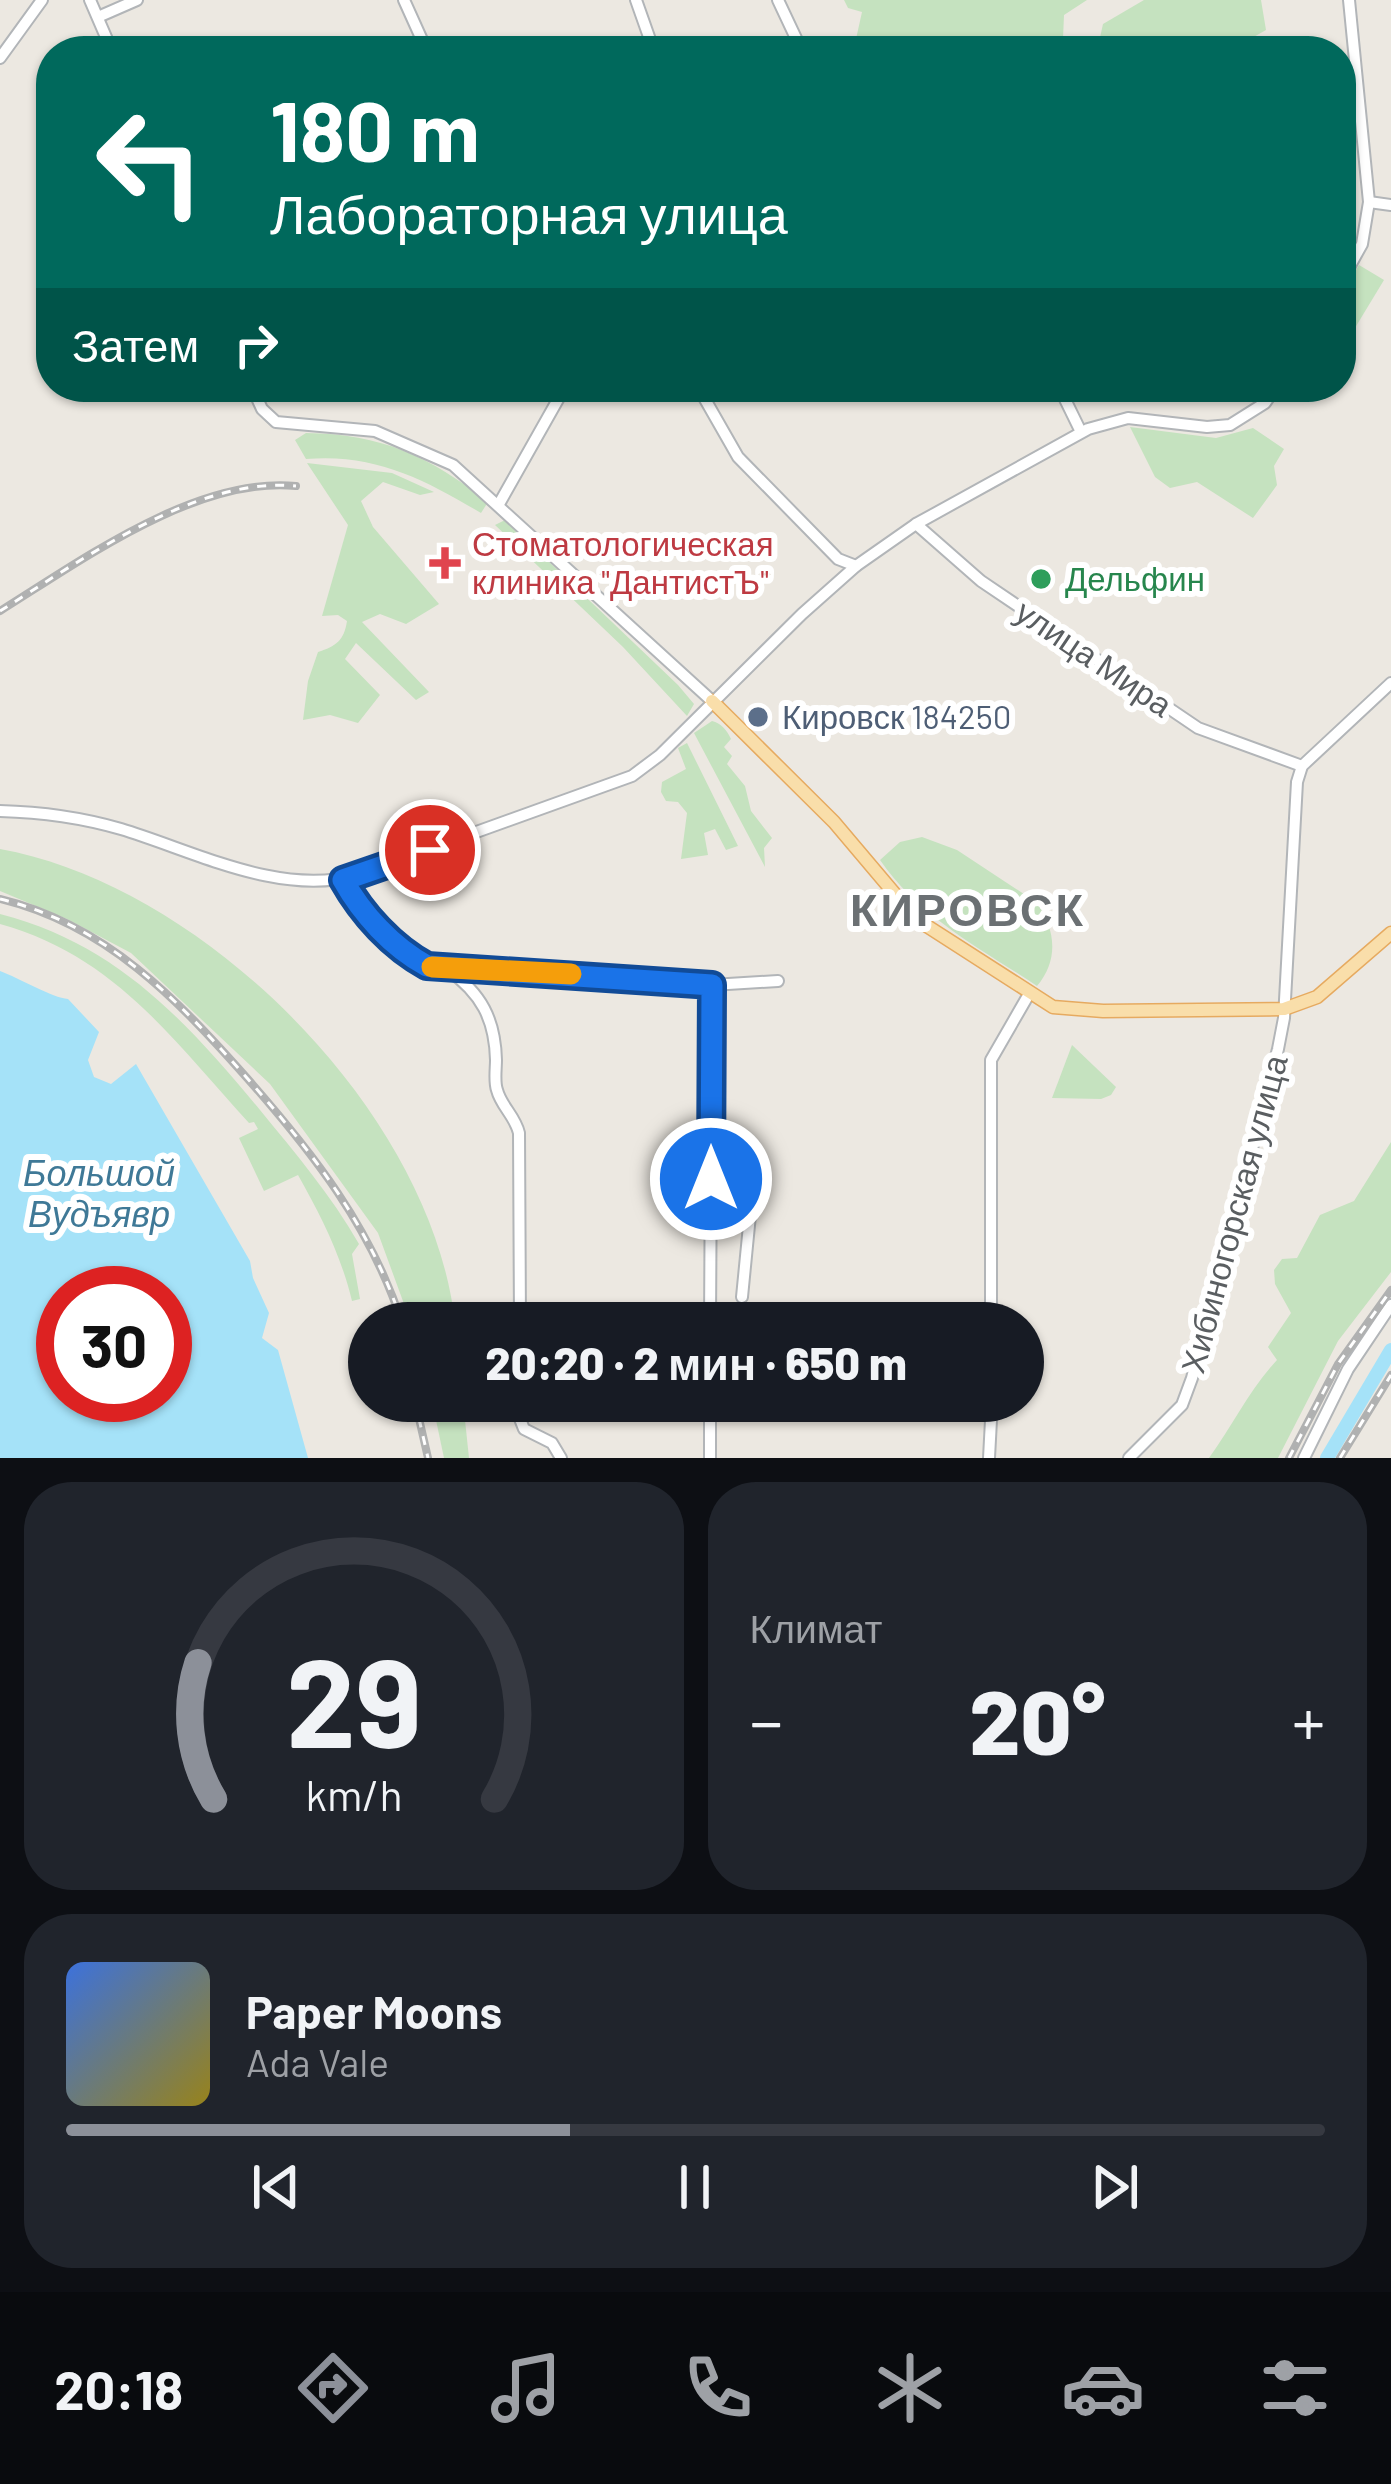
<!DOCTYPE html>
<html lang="ru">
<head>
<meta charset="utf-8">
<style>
	body { margin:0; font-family:Barlow,sans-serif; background:#20242c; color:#f1f3f6; height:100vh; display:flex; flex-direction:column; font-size:45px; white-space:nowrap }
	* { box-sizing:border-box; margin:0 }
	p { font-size:39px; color:#9ea1a6 }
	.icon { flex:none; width:66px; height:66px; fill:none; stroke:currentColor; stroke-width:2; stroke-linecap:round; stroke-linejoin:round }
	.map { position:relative; height:1458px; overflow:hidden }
	.drawer { display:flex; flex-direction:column; gap:24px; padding:24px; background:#0d0f14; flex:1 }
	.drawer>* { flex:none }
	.banner { position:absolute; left:36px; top:36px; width:1320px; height:366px; border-radius:48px; box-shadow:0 3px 9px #0004; background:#00695c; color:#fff; overflow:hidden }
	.speed { position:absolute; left:36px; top:1266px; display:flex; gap:24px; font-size:60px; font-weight:700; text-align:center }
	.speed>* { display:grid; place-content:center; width:156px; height:156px; border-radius:50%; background:#171b24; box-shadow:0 3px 9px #0004; line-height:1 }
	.speed .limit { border:18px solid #d22; background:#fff; color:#111 }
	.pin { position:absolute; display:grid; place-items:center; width:102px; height:102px; color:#fff; margin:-51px; border:6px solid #fff; border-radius:50%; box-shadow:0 3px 12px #0007 }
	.me { position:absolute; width:132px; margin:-66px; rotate:0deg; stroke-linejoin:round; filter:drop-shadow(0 0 9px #0008) }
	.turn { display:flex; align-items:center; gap:42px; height:252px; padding:0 36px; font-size:54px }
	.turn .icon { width:156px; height:156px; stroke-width:2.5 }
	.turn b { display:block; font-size:84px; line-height:102px }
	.then { display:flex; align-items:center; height:114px; padding:0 36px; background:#0003; gap:24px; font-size:45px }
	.big { font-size:90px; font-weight:800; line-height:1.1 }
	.drawer .widget { flex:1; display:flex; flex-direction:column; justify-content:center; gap:18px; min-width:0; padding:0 42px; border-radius:48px; background:#20242c }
	.drawer .dial { align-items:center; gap:0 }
	.dial svg { height:312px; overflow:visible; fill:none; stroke:#363941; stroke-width:7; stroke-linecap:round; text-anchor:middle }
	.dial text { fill:#f1f3f6; stroke:none }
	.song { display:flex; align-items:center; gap:36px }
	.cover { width:144px; height:144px; border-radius:18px; background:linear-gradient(135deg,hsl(220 70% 55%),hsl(50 70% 35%)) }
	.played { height:12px; border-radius:6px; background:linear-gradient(90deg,#8c9099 40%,#363941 40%) }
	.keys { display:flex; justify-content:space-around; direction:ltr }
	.heat { display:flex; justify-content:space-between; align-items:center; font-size:66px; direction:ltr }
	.drawer .tiles { flex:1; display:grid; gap:24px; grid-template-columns:1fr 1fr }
	.widget:last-child { grid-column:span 2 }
	.trip { position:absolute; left:348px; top:1302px; width:696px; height:120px; border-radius:60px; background:#171b24; box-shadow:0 3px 9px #0004; font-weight:800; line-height:120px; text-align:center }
	.menu { display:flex; height:192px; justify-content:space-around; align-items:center; background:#090b0e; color:#9ea1a6 }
	.menu .icon { width:84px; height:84px }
	.menu .on { color:#8c9099 }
	.menu b { font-size:54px; color:#f1f3f6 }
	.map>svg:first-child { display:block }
	.green { fill:#c5e2bf }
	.water { fill:#a5e2f8; fill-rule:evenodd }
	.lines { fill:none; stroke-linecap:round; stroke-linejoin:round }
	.river { stroke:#a5e2f8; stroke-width:14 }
	.minor-casing { stroke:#b2b5b8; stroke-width:14 }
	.major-casing { stroke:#e6aa60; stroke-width:15 }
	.minor { stroke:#fff; stroke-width:10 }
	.major { stroke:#f9deaa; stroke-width:12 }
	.rail-casing { stroke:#b0b1b1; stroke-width:8 }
	.rail { stroke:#fff; stroke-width:3; stroke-dasharray:9; stroke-linecap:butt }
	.route-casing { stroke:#114b97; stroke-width:30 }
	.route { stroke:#1a73e8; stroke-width:21 }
	.slow { stroke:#f59e0b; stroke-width:21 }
	.health-dot { fill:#e0444e; stroke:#fff; stroke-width:4.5 }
	.leisure-dot { fill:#2e9e5b; stroke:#fff; stroke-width:4.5 }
	.service-dot { fill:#5c6f8a; stroke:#fff; stroke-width:4.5 }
	.labels { text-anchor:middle; stroke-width:12; stroke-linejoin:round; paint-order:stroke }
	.health-label { font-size:33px; fill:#be3a42; stroke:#fff; text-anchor:start }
	.leisure-label { font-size:33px; fill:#27864d; stroke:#fff; text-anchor:start }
	.street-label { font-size:33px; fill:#5a5e61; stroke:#fff }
	.service-label { font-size:33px; fill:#4e5e75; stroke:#fff; text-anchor:start }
	.water-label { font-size:36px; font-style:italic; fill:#3f7997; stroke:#fff }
	.district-label { font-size:45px; font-weight:bold; letter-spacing:3px; fill:#6b7073; stroke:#fff }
</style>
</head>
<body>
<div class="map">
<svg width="1391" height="1458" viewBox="0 0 1391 1458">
	<rect width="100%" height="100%" fill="#ece8e1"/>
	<g class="green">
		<polygon points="844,0 1087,0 1064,15 1063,39 1057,51 876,51 856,39 862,12 848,8"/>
		<polygon points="1144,0 1261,0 1266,30 1229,51 1097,51 1103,24"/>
		<polygon points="1359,265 1384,280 1341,351 1341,295"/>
		<polygon points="1130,427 1216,438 1253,428 1284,449 1274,466 1277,485 1253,518 1197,482 1170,488 1155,477"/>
		<path d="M306,433C382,434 429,456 488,502L481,513C424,479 374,453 306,459L295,440Z"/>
		<path d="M307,463L392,473L434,492L420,495L383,482L361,501L373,527L439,604L406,624L380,614L362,622L429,692L416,700L356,643L345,659L380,695L358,723L330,715L303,720L308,681L318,652C336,646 344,641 347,621L338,615L322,616L348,525Z"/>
		<polygon points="505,520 678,685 694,704 687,716 623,647 495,525"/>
		<path d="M712,721C721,723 727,730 731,739L724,747L732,756L727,764L745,786L751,811L772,838L764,848L765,867L694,733Z"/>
		<polygon points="687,743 738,846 726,850 715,829 704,833 708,855 681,859 687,813 678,802 666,801 661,792 662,782 686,769 678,748"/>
		<path d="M922,837L957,850L1036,902C1056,929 1059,960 1037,986C980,948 919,917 880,860L900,842Z"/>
		<path d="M0,849C205,886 432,1113 455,1323H411L378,1233L270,1084L131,953L67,919L0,891Z"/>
		<path d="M0,914C117,944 186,1021 260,1110C296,1154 331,1195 359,1244L352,1254L360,1299L352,1301C341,1255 321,1216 298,1175L264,1191L239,1138L258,1129L254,1122L249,1123C172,1039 115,956 0,924Z"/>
		<polygon points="1072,1045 1116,1087 1111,1095 1101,1099 1052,1098"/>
		<path d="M1391,1142V1272L1338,1341L1278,1458H1209C1233,1425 1249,1390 1277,1360L1268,1347L1291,1313L1275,1284L1274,1270L1282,1259L1297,1258L1320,1215L1354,1201Z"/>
		<polygon points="432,1401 463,1401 469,1458 444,1458"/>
	</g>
	<path class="water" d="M0,971C19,978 53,998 68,999L99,1032L88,1060L94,1077L111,1084L136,1064L250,1261L253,1278L269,1313L262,1338L278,1350L308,1458H0ZM63,1293H165V1395H63Z"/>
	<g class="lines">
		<polyline class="river" points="1327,1458 1391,1350"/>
		<defs>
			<g id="minor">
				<polyline points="90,0 112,51"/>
				<polyline points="404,0 427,51"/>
				<polyline points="636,0 654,51"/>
				<polyline points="778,0 802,51"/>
				<polyline points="98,17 137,0"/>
				<polyline points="0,58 42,0"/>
				<polyline points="1369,202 1391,205"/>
				<polyline points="1341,282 1362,244 1369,202 1349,0"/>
				<polyline points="252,387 262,409 276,422 375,431 453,465 712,701"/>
				<polyline points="698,387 738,457 838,559 856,566"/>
				<polyline points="1059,387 1081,432"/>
				<polyline points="499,504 565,387"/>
				<polyline points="916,524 981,581 1198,728 1302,766"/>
				<path d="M0,811C40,812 83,818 121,829C194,851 280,897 357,875L632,776L660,755L802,614L856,566L916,524L1088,429L1128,418L1207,427L1230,425L1265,403L1276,387"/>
				<path d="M343,880C362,914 392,947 427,966L712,985L778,981"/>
				<path d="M448,970C481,993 495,1019 496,1060C496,1069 494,1082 497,1090C501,1106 515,1116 519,1133L520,1323"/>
				<polyline points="711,1179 746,1180 751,1205 742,1297"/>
				<polyline points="710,1323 712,985"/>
				<polyline points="991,1323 991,1060 1029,994"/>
				<polyline points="513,1401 524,1429 552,1443 561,1458"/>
				<polyline points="710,1458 710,1401"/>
				<polyline points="989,1458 992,1401"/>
				<polyline points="1129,1458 1182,1405 1192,1378 1278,1049 1284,1018 1297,782 1302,766 1391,683"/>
				<polyline points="1304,1458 1348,1369 1391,1305"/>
			</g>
			<polyline id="major" points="712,701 834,822 916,919 1053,1007 1103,1011 1284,1009 1317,997 1391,933"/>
		</defs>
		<use href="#minor" class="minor-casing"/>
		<use href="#major" class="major-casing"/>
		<use href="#minor" class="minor"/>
		<use href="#major" class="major"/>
		<defs>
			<g id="rail">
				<path d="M0,611C82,560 197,476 296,486"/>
				<path d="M0,899C107,925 177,999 247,1078C313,1153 371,1227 402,1323"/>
				<polyline points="415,1401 428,1458"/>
				<polyline points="1289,1458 1338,1364 1391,1290"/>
				<polyline points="1340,1458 1391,1375"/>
			</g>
		</defs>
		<use href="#rail" class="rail-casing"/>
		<use href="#rail" class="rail"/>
	</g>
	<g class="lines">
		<defs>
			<path id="route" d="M430,850L343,880C362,914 392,947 427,966L712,985L711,1179"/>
		</defs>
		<use href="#route" class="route-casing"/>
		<use href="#route" class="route"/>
		<polyline class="slow" points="432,967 571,974"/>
	</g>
	<path class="health-dot" d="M439 545h12v12h12v12h-12v12h-12v-12h-12v-12h12z"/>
	<circle class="leisure-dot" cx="1041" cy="579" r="12"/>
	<circle class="service-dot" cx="758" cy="717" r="12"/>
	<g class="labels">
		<g class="health-label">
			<text x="472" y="556">Стоматологическая<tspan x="472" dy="38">клиника "ДантистЪ"</tspan></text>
		</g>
		<g class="leisure-label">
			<text x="1065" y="591">Дельфин</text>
		</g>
		<g class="street-label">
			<text transform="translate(1094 658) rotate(34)" y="12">улица Мира</text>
			<text transform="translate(1234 1214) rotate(-75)" y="12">Хибиногорская улица</text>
		</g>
		<g class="service-label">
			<text x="782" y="729">Кировск 184250</text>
		</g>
		<g class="water-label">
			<text x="99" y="1186">Большой<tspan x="99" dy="41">Вудъявр</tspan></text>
		</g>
		<g class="district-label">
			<text x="968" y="926">КИРОВСК</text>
		</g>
	</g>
</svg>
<div class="speed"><div class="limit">30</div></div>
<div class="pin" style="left:430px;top:850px;background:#d93025"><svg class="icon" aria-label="arrive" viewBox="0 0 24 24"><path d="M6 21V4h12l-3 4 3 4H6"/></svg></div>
<svg class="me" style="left:711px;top:1179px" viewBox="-20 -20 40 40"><circle r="17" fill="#1a73e8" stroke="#fff" stroke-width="3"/><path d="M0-11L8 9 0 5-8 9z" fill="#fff"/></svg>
<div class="trip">20:20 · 2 мин · 650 m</div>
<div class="banner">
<div class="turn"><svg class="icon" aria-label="left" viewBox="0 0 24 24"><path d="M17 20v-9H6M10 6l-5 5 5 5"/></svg><div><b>180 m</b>Лабораторная улица</div></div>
<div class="then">Затем<svg class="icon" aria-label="right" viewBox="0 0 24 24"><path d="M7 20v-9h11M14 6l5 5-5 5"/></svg></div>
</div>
</div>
<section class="drawer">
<div class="tiles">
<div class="widget dial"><svg viewBox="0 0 100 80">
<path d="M14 69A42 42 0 1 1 86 69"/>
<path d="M14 69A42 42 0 0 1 10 34" stroke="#8c9099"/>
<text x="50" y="56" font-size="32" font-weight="700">29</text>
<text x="50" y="72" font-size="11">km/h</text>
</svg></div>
<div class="widget"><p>Климат</p>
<div class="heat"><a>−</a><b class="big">20°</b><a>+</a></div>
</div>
<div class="widget">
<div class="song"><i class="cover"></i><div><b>Paper Moons</b><p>Ada Vale</p></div></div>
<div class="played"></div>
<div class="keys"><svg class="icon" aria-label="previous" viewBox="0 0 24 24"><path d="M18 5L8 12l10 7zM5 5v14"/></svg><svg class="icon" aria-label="pause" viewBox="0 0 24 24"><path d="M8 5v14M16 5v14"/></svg><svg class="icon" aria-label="next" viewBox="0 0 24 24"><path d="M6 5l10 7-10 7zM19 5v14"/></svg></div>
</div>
</div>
</section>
<nav class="menu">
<b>20:18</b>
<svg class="icon on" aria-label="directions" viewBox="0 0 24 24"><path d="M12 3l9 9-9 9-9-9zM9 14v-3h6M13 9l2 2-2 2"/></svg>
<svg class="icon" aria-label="music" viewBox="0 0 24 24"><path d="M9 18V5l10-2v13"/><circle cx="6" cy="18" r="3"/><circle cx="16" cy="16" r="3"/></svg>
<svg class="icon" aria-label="phone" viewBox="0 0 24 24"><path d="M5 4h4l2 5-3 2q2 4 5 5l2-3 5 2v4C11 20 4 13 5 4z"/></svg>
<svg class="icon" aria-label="climate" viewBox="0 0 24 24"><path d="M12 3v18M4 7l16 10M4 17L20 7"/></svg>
<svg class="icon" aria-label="car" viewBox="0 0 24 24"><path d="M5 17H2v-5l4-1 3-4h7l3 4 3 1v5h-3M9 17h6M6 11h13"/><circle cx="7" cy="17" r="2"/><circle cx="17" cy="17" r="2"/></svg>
<svg class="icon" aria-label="filters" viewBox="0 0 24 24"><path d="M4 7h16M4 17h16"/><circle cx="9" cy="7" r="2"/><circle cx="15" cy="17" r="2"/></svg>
</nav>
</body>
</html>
